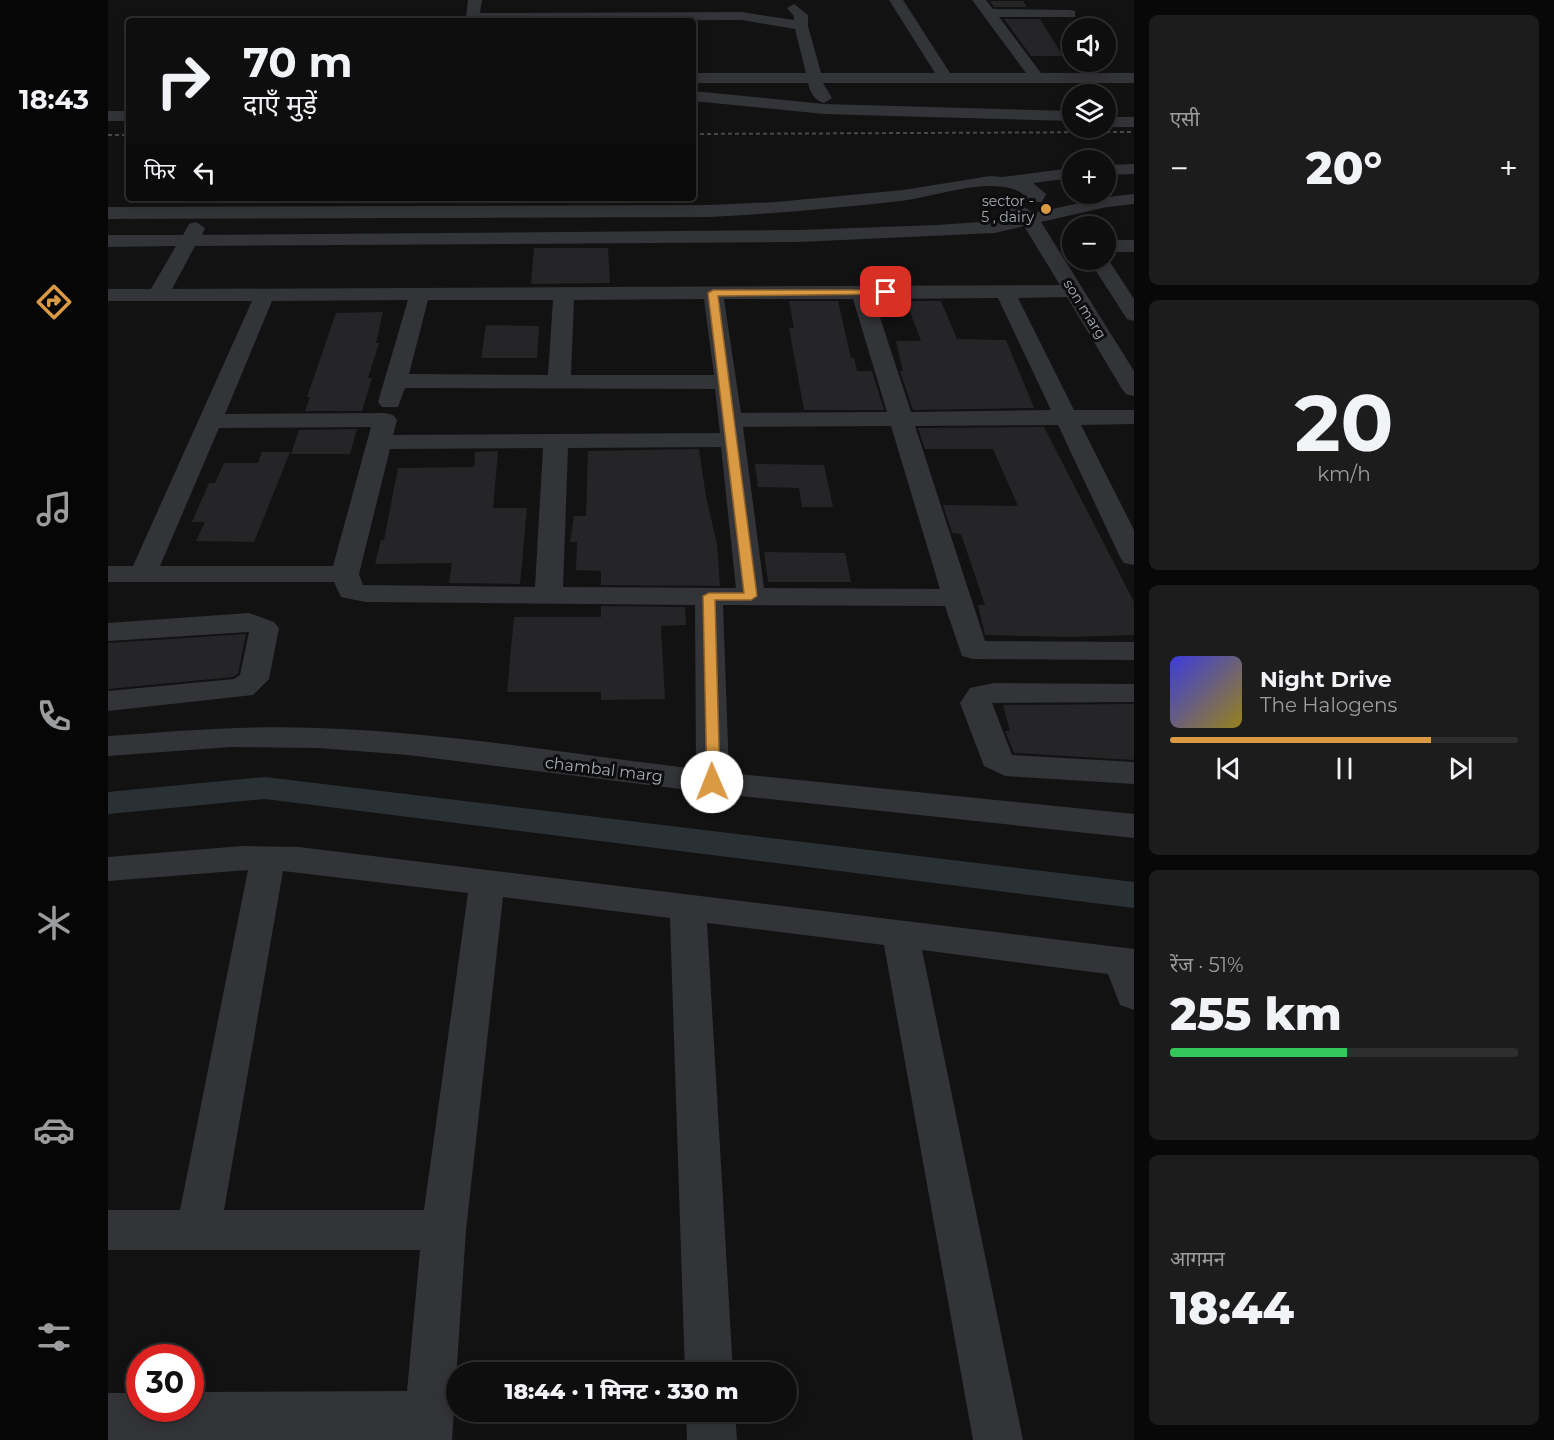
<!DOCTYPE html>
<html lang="hi">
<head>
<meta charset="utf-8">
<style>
	body { margin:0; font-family:Montserrat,"Noto Sans Devanagari",sans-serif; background:#1c1c1c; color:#f1f3f6; height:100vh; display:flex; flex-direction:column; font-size:22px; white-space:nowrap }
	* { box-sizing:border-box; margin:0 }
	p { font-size:20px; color:#9b9c9e }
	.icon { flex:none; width:33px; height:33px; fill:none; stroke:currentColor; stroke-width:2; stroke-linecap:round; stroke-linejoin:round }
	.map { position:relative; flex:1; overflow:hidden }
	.details { display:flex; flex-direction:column; gap:15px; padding:15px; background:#080808; width:420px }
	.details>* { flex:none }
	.banner { position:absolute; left:18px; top:18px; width:570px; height:183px; border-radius:6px; box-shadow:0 3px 15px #0003,0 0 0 2px #2e2e2e; background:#0e0e0e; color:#f1f3f6; overflow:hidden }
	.tools { position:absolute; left:954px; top:18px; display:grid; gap:12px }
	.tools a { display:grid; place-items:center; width:54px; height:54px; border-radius:50%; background:#0e0e0e; box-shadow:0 3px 15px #0003,0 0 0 2px #2e2e2e; font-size:30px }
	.speed { position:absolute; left:18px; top:1344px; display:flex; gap:12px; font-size:30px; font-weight:700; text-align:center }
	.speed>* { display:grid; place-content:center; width:78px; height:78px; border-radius:50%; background:#0e0e0e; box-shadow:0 3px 15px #0003,0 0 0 2px #2e2e2e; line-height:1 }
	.speed .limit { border:9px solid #d22; background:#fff; color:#111 }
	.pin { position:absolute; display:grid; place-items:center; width:51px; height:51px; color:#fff; margin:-26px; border-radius:12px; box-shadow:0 3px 9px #0006 }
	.me { position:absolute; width:66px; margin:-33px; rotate:359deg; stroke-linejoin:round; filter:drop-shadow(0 0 4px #0008) }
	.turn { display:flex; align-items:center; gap:21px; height:126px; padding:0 18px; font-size:27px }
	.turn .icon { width:78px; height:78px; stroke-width:2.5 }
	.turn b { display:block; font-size:42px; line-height:51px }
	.then { display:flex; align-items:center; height:57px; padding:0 18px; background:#0003; gap:12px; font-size:22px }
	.big { font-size:45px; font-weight:800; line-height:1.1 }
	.details .widget { flex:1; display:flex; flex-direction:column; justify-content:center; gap:9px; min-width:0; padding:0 21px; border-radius:9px; background:#1c1c1c }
	.details .dial { align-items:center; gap:0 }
	.dial b { font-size:78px; line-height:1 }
	.song { display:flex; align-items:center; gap:18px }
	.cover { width:72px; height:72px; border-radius:9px; background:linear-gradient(135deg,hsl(240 70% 55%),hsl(50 70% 35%)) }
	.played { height:6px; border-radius:3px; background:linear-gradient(90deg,#da9943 75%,#2e2e2e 75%) }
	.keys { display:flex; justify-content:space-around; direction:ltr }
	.heat { display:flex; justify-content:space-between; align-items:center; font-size:33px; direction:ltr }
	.charge { height:9px; border-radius:4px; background:linear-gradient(90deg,#34c759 51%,#2e2e2e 0) }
	.trip { position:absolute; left:338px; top:1362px; width:351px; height:60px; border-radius:30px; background:#0e0e0e; box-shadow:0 3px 15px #0003,0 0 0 2px #2e2e2e; font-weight:800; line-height:60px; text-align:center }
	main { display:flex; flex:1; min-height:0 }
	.tab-bar { display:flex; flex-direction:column; width:108px; justify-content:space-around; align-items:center; background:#060606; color:#9b9c9e }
	.tab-bar .icon { width:42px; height:42px }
	.tab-bar .selected { color:#da9943 }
	.tab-bar b { font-size:27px; color:#f1f3f6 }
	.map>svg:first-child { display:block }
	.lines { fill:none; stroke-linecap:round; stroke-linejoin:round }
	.canal { fill:#2a3135; fill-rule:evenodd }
	.building { fill:#252527 }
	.minor { fill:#333438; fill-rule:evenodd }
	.rail { stroke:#47484c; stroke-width:2; stroke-dasharray:4 3; stroke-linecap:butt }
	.route { fill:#da9943; stroke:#8e632c; stroke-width:1.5 }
	.poi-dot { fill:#da9943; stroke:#0d0d0e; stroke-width:2 }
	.labels { text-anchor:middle; stroke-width:6; stroke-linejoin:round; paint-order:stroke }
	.far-poi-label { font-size:14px; fill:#a5aab2; stroke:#0d0d0e; text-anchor:end }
	.far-street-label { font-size:14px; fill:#a5aab2; stroke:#0d0d0e }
	.street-label { font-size:16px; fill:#a5aab2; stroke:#0d0d0e }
</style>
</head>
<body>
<main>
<nav class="tab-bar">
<b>18:43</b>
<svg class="icon selected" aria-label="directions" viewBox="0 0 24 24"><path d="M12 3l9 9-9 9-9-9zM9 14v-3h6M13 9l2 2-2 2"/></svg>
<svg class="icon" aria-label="music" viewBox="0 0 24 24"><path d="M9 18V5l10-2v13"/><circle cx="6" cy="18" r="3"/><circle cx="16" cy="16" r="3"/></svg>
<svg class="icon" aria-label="phone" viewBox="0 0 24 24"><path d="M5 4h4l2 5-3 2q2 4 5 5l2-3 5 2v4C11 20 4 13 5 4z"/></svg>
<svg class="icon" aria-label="climate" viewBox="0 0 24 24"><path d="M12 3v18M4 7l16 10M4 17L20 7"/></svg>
<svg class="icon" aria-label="car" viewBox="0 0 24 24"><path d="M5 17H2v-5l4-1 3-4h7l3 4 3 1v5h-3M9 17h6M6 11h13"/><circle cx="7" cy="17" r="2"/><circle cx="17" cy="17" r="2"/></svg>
<svg class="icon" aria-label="filters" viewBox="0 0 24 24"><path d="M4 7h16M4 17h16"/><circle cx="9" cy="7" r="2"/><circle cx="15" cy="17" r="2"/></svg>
</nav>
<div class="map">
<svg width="1026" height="1440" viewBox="0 0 1026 1440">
	<rect width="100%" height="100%" fill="#121213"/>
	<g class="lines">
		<polygon class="canal" points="157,777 1026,882 1026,908 157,799 0,814 0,792"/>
	</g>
	<g class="building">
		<polygon points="882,1 915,1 919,7 886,7"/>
		<polygon points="896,19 932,19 955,56 923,56"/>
		<polygon points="426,248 500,248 502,283 423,284"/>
		<polygon points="681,301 730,301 743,358 746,358 749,371 764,371 776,410 696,410 681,328 686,328"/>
		<polygon points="798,301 833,301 849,339 898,340 926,408 805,410 792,371 795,371 788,341 813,341"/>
		<polygon points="275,312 268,343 271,343 260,378 264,378 254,411 197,411 202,397 199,397 228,313"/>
		<polygon points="378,325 431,326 429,358 373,358"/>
		<polygon points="936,427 1026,602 1026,635 959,637 877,635 870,605 877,605 853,534 844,533 835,505 910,506 885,449 817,449 810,428"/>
		<polygon points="249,429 242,454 183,454 191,430"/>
		<polygon points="591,449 598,497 609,544 612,586 493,585 493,571 468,570 469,542 462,542 466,516 478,516 480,451"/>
		<polygon points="390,451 385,508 419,508 412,584 341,583 344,563 267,564 273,540 276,540 290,468 366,467 367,452"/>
		<polygon points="154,452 182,452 146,542 88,541 97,522 84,522 101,483 107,483 116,463 150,463"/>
		<polygon points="647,464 716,465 725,507 694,507 691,488 650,487"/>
		<polygon points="656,552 737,553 743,582 660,582"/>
		<polygon points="493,606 577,607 578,625 553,626 557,699 493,700 493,692 399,692 406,617 493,617"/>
		<polygon points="138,634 130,674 125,677 0,689 0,643"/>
		<polygon points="1026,704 1026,760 906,753 897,731 902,731 895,705"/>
	</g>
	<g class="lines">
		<g class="minor">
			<path d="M360,0H374L372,13L633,12L686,20V16L679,8L686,4L700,15V26L713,73H827L781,0H795L842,73H918L864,0H878L885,9L962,10L967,11V17H891L933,73H1026V83H715L724,98L716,103C706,100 702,92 700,83H591L585,80L586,75L591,73H698L687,29L633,20L365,21L358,17Z"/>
			<polygon points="585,91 716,104 964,111 964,121 716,114 585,101"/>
			<rect x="0" y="111" width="21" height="10"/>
			<rect x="998" y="117" width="28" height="10"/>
			<polygon points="1026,164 1026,174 998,175 998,165"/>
			<path d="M964,168V178L925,183L938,194L934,202H922C912,188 902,187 883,186C854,186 822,197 793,201C729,208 665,214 601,217L0,219V207L601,205L668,202L795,190L882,176L894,177Z"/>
			<path d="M1026,194V204L999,207L933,222L1026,371V396L1018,394L1014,389L959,297L910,298L966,410H1026V424L973,425L1026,530V565L1016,563L1012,557L950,425L807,426L877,641L1026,642V660L865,659L854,656L837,606L615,605L621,773L1026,814V838L605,793L300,755L210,748L123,747L0,756V736C70,731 139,725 209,728C335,732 463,754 588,769L587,605L257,602L233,597L226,582H0V566H25L144,301H0V289H43L68,246L0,247V235H75L81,224L88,222L97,228L94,235L691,230L829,225L887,221L907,217L895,206L904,200L926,213L999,197ZM916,226L952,285L64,289L87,246L691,242L887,233ZM890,298L943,410L803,412L766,299ZM596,299L606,375H463L466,300ZM616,299H745L779,412L633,413ZM300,300L270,402L274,407H290L297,388L607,389L612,433L285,435L289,420L285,415L277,413L117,414L164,301ZM320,300H445L440,375L301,374ZM783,426L832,589L656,588L635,427ZM263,427L225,566H52L111,428ZM613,447L628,588L455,587L460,448ZM435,448L427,587L255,585L251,574L282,449Z"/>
			<rect x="998" y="240" width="28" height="12"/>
			<polygon points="998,256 1026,299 1026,321 1019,319 981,260 998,260"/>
			<polygon points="141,613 166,622 171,628 161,679 145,695 0,711 0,691 126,679 132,675 141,632 0,641 0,623"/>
			<polygon points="886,683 1026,684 1026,702 884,703 904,755 1026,762 1026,784 897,776 876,766 852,703 862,688"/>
			<path d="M134,846L191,847L1026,949V1010L1012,1005L1000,974L814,950L915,1440H865L776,945L599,923L625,1372H577L562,918L395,897L358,1230L344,1440H0V1393H32V1408H82V1392L299,1391L312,1250H0V1210H72L140,870L0,881V857ZM175,871L360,893L316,1210H116Z"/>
			<polygon points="578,1412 627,1412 629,1440 579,1440"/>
		</g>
		<g class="rail">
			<polyline points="585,134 1026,132"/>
			<polyline points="0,135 21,135"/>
		</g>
	</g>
	<polygon class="route" points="778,290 781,291 781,294 610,296 649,596 643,600 607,600 612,782 610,785 599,785 595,596 601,593 636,593 600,293 605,290"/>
	<circle class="poi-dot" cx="938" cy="209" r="6"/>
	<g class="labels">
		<g class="far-poi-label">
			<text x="926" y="206">sector -<tspan x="926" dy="16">5 , dairy</tspan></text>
		</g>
		<g class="far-street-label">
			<text transform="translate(977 309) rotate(58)" y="5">son marg</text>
		</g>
		<g class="street-label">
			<text transform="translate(496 769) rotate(7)" y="6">chambal marg</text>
		</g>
	</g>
</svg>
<div class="tools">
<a><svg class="icon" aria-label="sound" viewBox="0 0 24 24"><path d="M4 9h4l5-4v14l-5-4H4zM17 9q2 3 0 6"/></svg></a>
<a><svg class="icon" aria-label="layers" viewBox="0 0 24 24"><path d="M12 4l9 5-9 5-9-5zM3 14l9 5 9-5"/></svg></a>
<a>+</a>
<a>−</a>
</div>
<div class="speed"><div class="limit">30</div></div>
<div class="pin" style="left:778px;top:292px;background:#d93025"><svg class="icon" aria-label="arrive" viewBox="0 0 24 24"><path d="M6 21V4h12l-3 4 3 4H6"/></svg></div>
<svg class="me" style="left:604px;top:782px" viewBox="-20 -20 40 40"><circle r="19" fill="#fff"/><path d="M0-13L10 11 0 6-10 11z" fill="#da9943"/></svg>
<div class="trip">18:44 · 1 मिनट · 330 m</div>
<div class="banner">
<div class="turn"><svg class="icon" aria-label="right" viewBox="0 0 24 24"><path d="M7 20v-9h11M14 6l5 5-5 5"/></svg><div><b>70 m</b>दाएँ मुड़ें</div></div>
<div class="then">फिर<svg class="icon" aria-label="left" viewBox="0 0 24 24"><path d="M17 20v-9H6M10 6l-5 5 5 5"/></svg></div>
</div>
</div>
<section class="details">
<div class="widget"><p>एसी</p>
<div class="heat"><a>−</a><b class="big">20°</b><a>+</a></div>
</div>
<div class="widget dial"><b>20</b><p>km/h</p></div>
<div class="widget">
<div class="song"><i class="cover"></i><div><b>Night Drive</b><p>The Halogens</p></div></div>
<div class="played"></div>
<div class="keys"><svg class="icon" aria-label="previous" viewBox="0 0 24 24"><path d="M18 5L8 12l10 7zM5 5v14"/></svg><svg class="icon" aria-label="pause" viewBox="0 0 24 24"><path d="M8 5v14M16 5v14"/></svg><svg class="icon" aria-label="next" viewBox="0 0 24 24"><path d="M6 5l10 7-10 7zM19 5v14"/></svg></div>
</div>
<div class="widget"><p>रेंज · 51%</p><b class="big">255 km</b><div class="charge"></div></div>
<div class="widget"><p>आगमन</p><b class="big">18:44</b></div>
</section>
</main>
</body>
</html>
